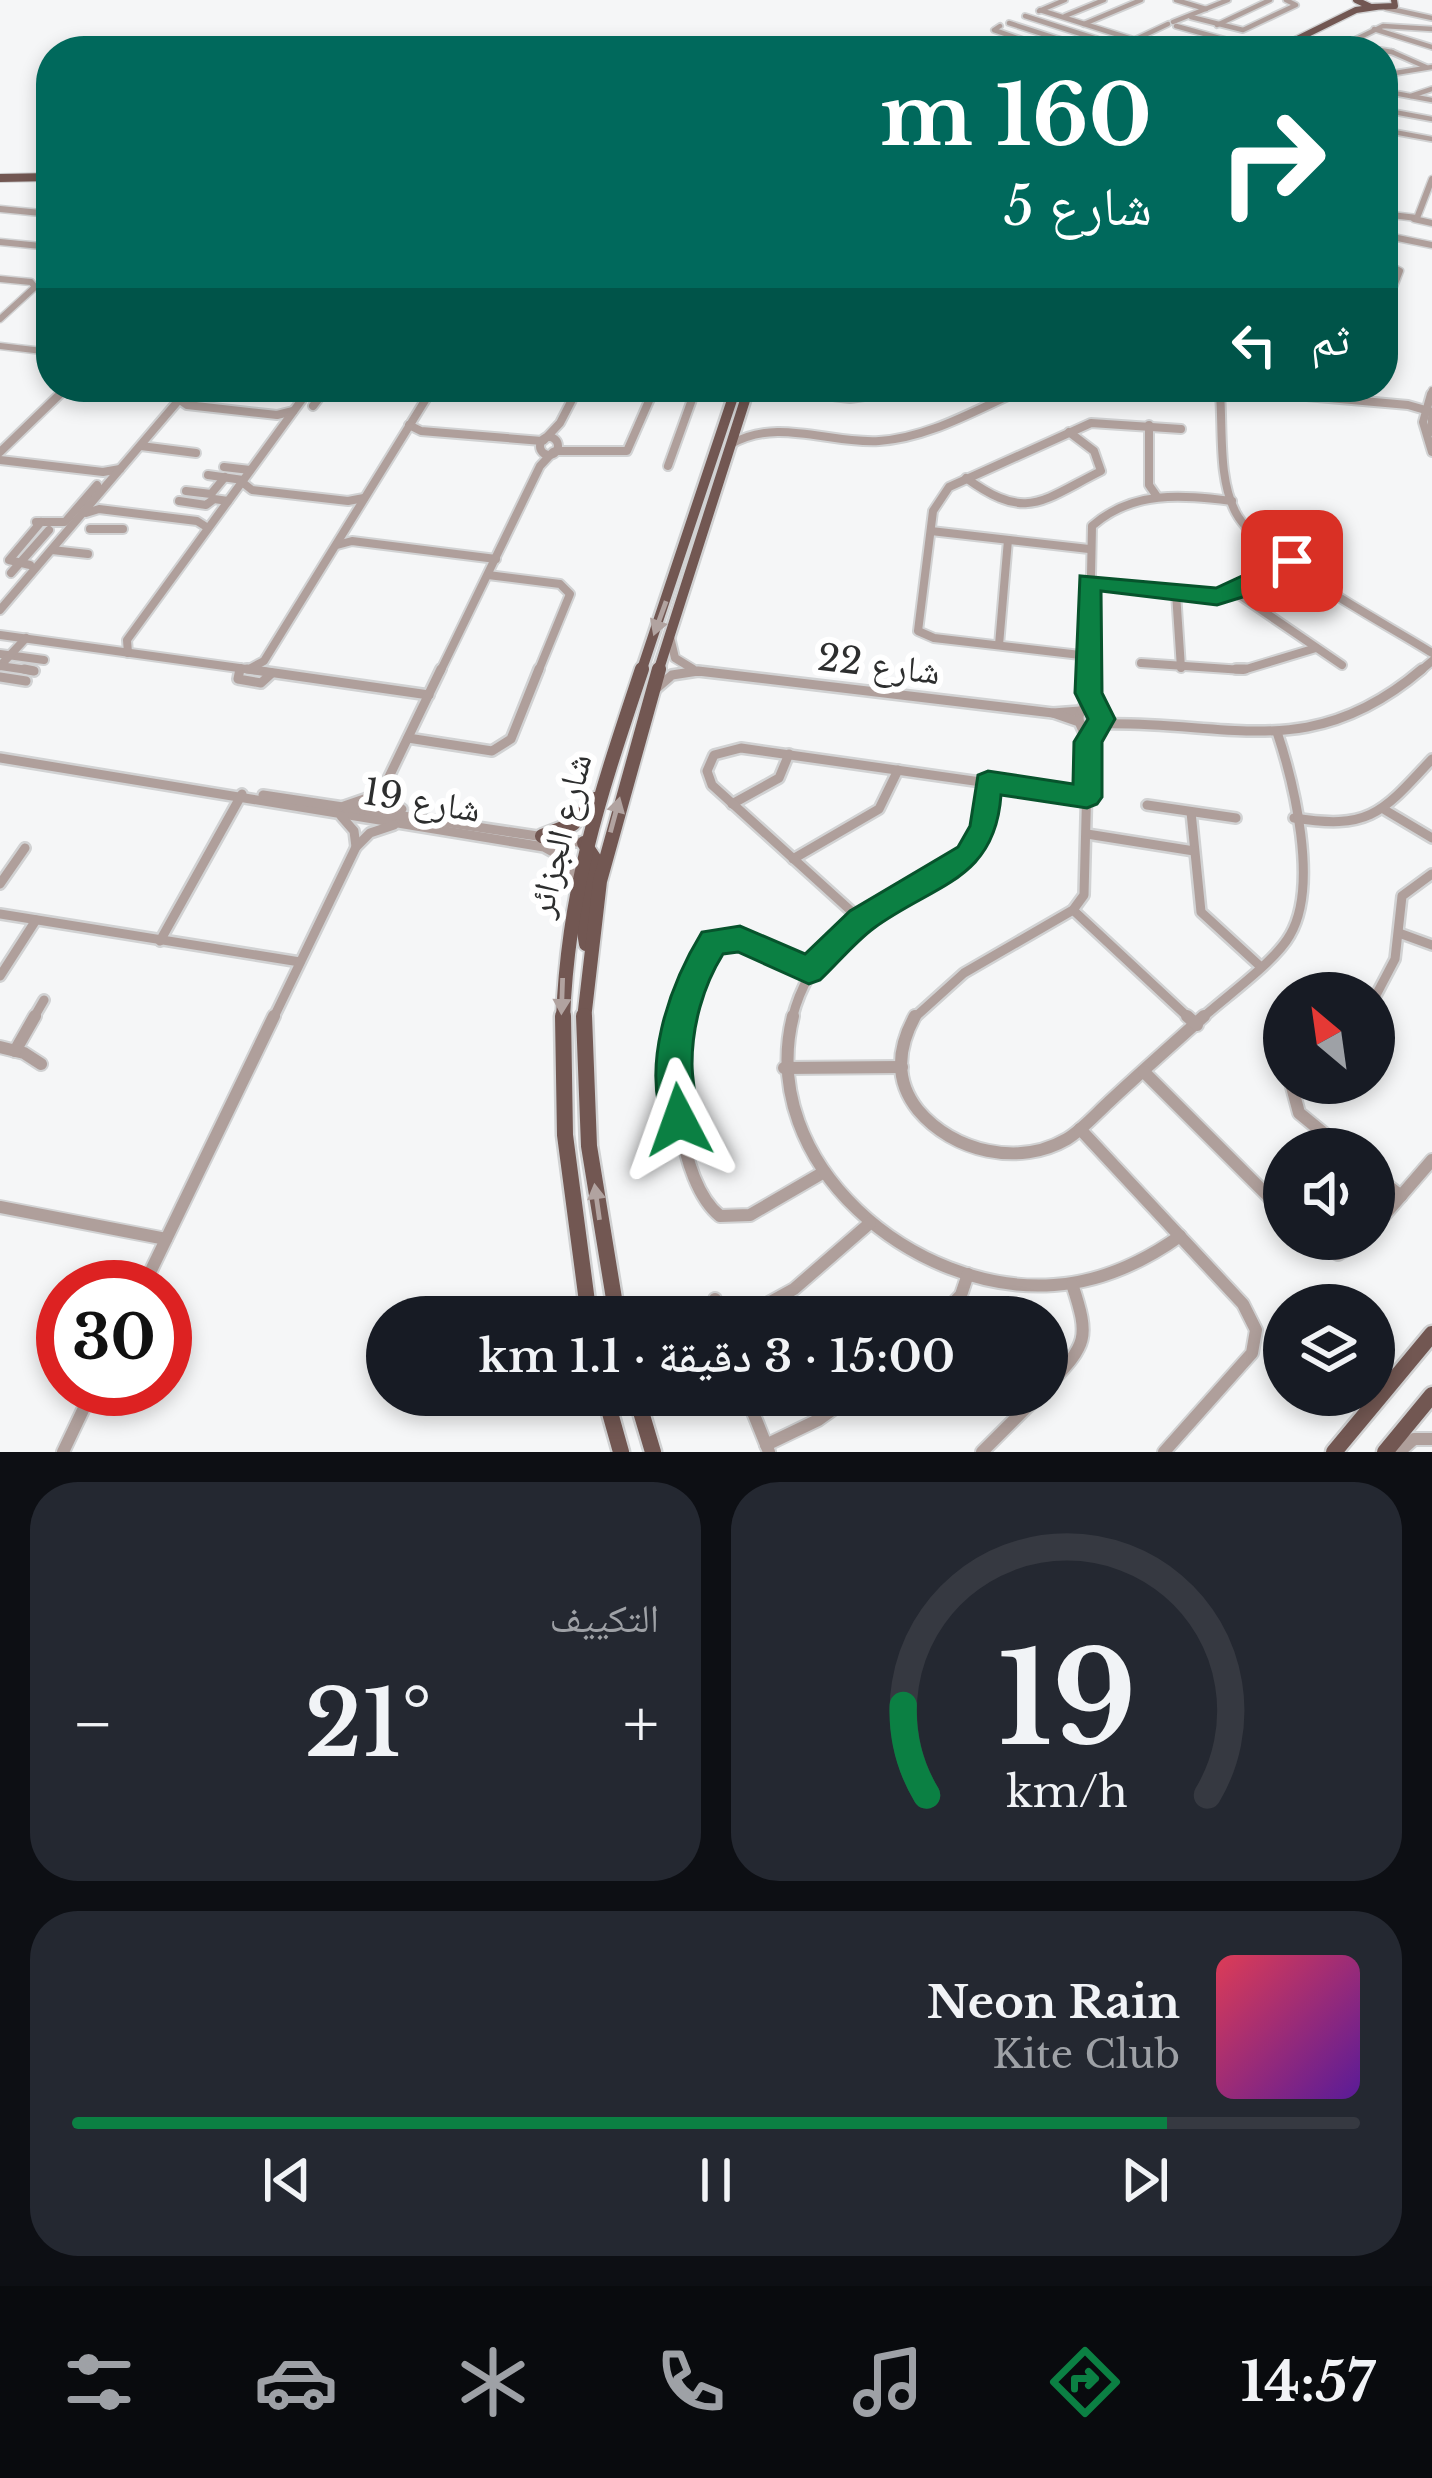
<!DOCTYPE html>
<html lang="ar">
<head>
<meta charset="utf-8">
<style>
	body { margin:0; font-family:"Libre Baskerville","Noto Naskh Arabic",serif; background:#242831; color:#f1f3f6; direction:rtl; height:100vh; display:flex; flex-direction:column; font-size:45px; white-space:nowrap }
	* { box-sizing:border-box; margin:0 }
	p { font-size:39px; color:#9ea1a6 }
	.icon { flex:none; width:66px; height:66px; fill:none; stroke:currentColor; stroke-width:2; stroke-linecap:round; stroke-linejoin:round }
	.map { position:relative; height:1452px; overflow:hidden; direction:ltr }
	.panel { display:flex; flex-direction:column; gap:30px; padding:30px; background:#0d0f14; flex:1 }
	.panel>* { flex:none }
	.top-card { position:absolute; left:36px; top:36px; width:1362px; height:366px; border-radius:48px; box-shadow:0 6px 18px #0003; direction:rtl; background:#00695c; color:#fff; overflow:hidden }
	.needle { width:78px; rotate:331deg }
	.controls { position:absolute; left:1263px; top:972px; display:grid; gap:24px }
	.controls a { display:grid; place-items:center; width:132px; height:132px; border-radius:50%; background:#171b24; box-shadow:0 6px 18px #0003; font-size:60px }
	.speed { position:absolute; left:36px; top:1260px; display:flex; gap:24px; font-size:60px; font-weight:700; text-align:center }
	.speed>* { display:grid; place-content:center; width:156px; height:156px; border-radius:50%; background:#171b24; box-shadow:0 6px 18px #0003; line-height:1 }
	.speed .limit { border:18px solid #d22; background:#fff; color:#111 }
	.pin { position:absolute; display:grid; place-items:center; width:102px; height:102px; color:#fff; margin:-51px; border-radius:24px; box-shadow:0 6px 18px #0006 }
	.me { position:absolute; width:132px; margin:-66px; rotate:356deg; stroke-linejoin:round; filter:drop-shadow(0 0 9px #0008) }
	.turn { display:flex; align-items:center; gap:42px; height:252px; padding:0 48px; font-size:54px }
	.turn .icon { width:156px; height:156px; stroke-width:2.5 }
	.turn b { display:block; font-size:84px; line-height:102px }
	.then { display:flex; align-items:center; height:114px; padding:0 48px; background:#0003; gap:24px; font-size:45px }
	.big { font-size:90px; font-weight:600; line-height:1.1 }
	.panel .tile { flex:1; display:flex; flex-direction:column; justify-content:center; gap:18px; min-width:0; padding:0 42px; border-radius:48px; background:#242831 }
	.panel .dial { align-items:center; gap:0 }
	.dial svg { height:312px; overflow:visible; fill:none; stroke:#363941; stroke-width:7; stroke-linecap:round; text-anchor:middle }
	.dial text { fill:#f1f3f6; stroke:none }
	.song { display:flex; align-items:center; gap:36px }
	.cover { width:144px; height:144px; border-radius:18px; background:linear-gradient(135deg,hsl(350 70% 55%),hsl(270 70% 35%)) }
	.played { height:12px; border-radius:6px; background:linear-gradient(90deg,#0b8043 85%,#363941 85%) }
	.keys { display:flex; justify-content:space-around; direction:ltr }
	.heat { display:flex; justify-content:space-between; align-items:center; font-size:66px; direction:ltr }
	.panel .tiles { flex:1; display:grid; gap:30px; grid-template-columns:1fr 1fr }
	.tile:last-child { grid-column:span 2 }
	.trip { position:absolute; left:366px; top:1296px; width:702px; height:120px; border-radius:60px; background:#171b24; box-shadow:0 6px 18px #0003; font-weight:600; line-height:120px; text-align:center; direction:rtl }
	.menu { display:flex; height:192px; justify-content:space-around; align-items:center; background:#090b0e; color:#9ea1a6 }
	.menu .icon { width:84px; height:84px }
	.menu .on { color:#0b8043 }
	.menu b { font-size:54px; color:#f1f3f6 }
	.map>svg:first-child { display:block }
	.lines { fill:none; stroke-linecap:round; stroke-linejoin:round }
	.minor-far4-casing { stroke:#d1d2d3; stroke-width:8 }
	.minor-far3-casing { stroke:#d1d2d3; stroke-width:9 }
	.minor-far2-casing { stroke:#d1d2d3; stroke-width:12 }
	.minor-far1-casing { stroke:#d1d2d3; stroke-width:14 }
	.minor-casing { stroke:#d1d2d3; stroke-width:16 }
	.major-far4-casing { stroke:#d1d2d3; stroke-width:9 }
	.major-far3-casing { stroke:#d1d2d3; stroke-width:10 }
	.major-far2-casing { stroke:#d1d2d3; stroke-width:15 }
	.major-far1-casing { stroke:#d1d2d3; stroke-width:18 }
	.major-casing { stroke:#d1d2d3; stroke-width:21 }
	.minor-far4 { stroke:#af9f9b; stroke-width:4.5 }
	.minor-far3 { stroke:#af9f9b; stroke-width:6 }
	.minor-far2 { stroke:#af9f9b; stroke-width:8 }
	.minor-far1 { stroke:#af9f9b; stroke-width:9 }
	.minor { stroke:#af9f9b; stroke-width:12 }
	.major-far4 { stroke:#725752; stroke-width:6 }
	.major-far3 { stroke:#725752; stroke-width:8 }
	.major-far2 { stroke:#725752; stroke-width:10 }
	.major-far1 { stroke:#725752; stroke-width:14 }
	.major { stroke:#725752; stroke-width:16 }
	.oneway { fill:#b1a3a0 }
	.route { fill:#0b8043; stroke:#07532c; stroke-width:3 }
	.labels { text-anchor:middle; stroke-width:12; stroke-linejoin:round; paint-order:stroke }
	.street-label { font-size:36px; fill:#2d2e2e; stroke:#fff }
</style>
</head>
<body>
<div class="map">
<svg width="1432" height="1452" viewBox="0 0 1432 1452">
	<rect width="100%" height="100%" fill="#f5f6f7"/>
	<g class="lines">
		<defs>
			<g id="minor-far4">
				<polyline points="1176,0 1206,9"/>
				<polyline points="1386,8 1432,18"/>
				<polyline points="1040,10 1135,40"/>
				<polyline points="1039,11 1065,0"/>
				<polyline points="1025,16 1097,39"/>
				<polyline points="1065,16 1104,0"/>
				<polyline points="1191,17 1243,30 1296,5 1286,0"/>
				<polyline points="1173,22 1228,0"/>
				<polyline points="1009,23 1080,46"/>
				<polyline points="1084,24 1141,0"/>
				<polyline points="1217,25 1270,0"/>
				<polyline points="1000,26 994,30 1055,51"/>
				<polyline points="1176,26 1248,46 1275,44"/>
				<polyline points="1374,29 1432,47"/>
				<polyline points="1380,50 1392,52 1383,51"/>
				<polyline points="1111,51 1168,24"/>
				<polyline points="1332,51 1383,26 1432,29"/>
				<polyline points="1392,52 1426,67"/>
				<polyline points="1383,75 1432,67"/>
				<polyline points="1383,91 1432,100"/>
				<polyline points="1411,96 1432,89"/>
				<polyline points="1383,110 1432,119"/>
				<polyline points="1383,130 1432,139"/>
				<polyline points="1384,152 1392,132"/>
			</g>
			<g id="minor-far3">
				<polyline points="0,209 51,214"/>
				<polyline points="1383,214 1417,218 1432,179"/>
				<polyline points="1414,219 1432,223"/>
				<polyline points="1383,235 1432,245"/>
				<polyline points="0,242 51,247"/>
				<polyline points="1383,262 1400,271 1383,314"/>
				<polyline points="0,279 31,282 35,287 0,319"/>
				<polyline points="0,346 51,352"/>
				<polyline points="802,387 830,397"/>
				<polyline points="1213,387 1316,397"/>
				<polyline points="1219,388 1220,397"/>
				<polyline points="57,397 67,387"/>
				<polyline points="182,397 190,387"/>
				<polyline points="304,397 311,387"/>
				<polyline points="319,397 326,387"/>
				<polyline points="427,397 433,387"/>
				<polyline points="573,397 578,387"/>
				<polyline points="651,397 655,387"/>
				<polyline points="693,397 696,387"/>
				<polyline points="860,397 899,387"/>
				<polyline points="1005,397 1027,387"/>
				<polyline points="1430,397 1432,390"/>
			</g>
			<g id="minor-far2">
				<polyline points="816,394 850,398 878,394"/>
				<path d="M1220,394C1223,430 1218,480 1236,513C1261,559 1385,623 1432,653"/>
				<polyline points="1284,394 1408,405 1432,412"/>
				<polyline points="1431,394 1423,422 1432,452"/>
				<polyline points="180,400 187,405 277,415 293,411"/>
				<polyline points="313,406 322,394"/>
				<polyline points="1432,418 1432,432"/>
				<polyline points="409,425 421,431 542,441"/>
				<polyline points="1149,425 1149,485 1156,495"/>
				<circle cx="549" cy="446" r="9"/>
				<polyline points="544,440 560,423 575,394"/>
				<path d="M731,444C779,417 828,444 879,441C926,438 970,413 1012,394"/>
				<polyline points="141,446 196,453"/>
				<polyline points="556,451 627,451 652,394"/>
				<polyline points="0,452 60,394"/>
				<polyline points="0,460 103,472 120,469"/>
				<polyline points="668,466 694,394"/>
				<polyline points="224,467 250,470"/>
				<polyline points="208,475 243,480"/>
				<path d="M966,478C1027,522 1041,501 1101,471L1094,451L1069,432"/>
				<polyline points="242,482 252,490 348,501 364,498"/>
				<polyline points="186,491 211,494 225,477"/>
				<polyline points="179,501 206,505 214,499 228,501"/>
				<polyline points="86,513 99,509 197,521 208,528"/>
				<polyline points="36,522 65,522 97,485"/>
				<polyline points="90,529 123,529"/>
				<polyline points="931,531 1089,549"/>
				<polyline points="337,545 352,541 496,559"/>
				<polyline points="52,550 88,554"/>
				<polyline points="30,565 9,560 41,522"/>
				<polyline points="11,573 49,530"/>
				<polyline points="488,575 560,584 570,594 538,672"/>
				<polyline points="1089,582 1217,596 1235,592 1292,561"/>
				<polyline points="1235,592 1342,665"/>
				<polyline points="1176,593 1181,668"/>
				<polyline points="0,610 184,394"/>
				<polyline points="0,635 268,672"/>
				<polyline points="670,637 675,658 693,669"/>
				<polyline points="999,645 1008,540"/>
				<polyline points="128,653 127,640 306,394"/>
				<polyline points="0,654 44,660"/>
				<polyline points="1089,656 934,638 918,631 933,511 949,487 1091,423 1181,429"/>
				<polyline points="1141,663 1243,670 1316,648"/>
				<polyline points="0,666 26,638"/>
				<polyline points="0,666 34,671"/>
				<polyline points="251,668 264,661 429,394"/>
				<polyline points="239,672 240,668"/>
				<polyline points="440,672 540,466 553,452"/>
				<polyline points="688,672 711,672"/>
				<path d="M1089,672L1092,526C1133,490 1181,495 1232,501"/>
				<polyline points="1419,672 1432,661"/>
			</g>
			<g id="minor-far1">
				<polyline points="24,669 34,671"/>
				<polyline points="240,669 238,679 261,683 272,673"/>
				<polyline points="247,669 429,695"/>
				<polyline points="1236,669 1245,669"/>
				<polyline points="0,677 26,681"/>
				<polyline points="657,688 672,675 698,671 1053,713 1080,711"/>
				<circle cx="1089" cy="718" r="10"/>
				<polyline points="1082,711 1089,693 1089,669"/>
				<path d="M1100,724C1227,720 1310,765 1422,669"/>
				<polyline points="408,738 492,751 511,739 539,669"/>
				<polyline points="0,758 544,847 564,858 575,880"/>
				<polyline points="386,783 387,800 402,809"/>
				<polyline points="263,795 584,843"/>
				<polyline points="732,804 779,778 789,754"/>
				<polyline points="1147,805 1236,818"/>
				<polyline points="344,806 370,797 386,783 441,669"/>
				<polyline points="1385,810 1432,838"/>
				<polyline points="1191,812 1201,912 1261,967"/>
				<polyline points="341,816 354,831 356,847"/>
				<path d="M1294,818C1370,830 1382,813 1432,759"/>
				<polyline points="1087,834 1194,851"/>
				<polyline points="793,859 879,809 898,770"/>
				<polyline points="0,884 25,848"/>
				<polyline points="1073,910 1190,1019"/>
				<polyline points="0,914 300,962"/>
				<polyline points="861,920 712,785 707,771 714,755 741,748 1087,797"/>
				<polyline points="1399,933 1432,945"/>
				<polyline points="160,941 242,794"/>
				<polyline points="0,976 36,920"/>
				<polyline points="1374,999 1395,959 1402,896 1432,874"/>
				<polyline points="33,1019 44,1000"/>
				<polyline points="273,1019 356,847 370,833 394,825"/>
				<polyline points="680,1019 695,970 709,945 735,938 809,971"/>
				<path d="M792,1019C823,895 945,913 981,837C989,820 987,800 988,782"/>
				<polyline points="913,1019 964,973 1073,910 1084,895 1088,742 1079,722 1053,713"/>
				<path d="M1201,1019C1225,997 1275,962 1290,935C1319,886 1294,783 1277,732"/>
			</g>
			<g id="minor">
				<path d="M681,1016C669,1067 677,1181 720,1216L750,1215L824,1172"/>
				<path d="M793,1016C756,1164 915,1295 1054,1285C1101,1282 1142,1263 1180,1236"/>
				<path d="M915,1016C898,1047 894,1080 918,1110C953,1152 1019,1167 1067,1139C1082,1130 1096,1114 1109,1102C1140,1073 1172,1045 1204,1016"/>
				<polyline points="1187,1016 1197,1025"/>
				<polyline points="0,1047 24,1053 41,1064"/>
				<polyline points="15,1051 35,1016"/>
				<polyline points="784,1068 902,1067"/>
				<polyline points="1144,1072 1284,1212"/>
				<polyline points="1291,1083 1299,1113 1343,1149"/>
				<polyline points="1080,1129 1243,1304 1256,1330 1252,1353 1164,1452"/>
				<polyline points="1374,1175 1401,1196"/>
				<polyline points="0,1207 166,1239"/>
				<polyline points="1374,1227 1432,1160"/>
				<polyline points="1311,1239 1338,1254 1364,1239"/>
				<polyline points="143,1287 274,1016"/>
				<polyline points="715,1299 720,1317"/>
				<polyline points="743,1317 794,1289 870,1223"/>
				<polyline points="940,1317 961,1295 968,1274"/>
				<path d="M1047,1387C1086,1344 1091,1341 1072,1284"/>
				<polyline points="746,1395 769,1452"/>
				<polyline points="766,1445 818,1420 853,1395"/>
				<polyline points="63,1452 93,1389"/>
				<polyline points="982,1452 1039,1395"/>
				<polyline points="1399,1452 1414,1439 1432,1439"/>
			</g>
			<g id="major-far4">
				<polyline points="1356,0 1371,7 1395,6 1394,0"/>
				<polyline points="1273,51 1356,10 1376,7"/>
			</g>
			<g id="major-far3">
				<polyline points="0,178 51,177"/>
				<polyline points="733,397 736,387"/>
				<polyline points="746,397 749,387"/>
			</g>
			<g id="major-far2">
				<polyline points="641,672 734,394"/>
				<polyline points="658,672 747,394"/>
			</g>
			<g id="major-far1">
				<polyline points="542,836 573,824 595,799"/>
				<polyline points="584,843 594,858 583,926 586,944"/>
				<path d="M563,1019C568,887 601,792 642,669"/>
				<polyline points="584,1019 600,881 659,669"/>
			</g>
			<g id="major">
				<polyline points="563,1016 565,1135 589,1317"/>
				<polyline points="584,1016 589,1146 617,1317"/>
				<polyline points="605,1395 621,1452"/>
				<polyline points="636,1395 653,1452"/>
				<polyline points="1334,1452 1432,1334"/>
				<polyline points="1385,1452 1432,1395"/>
			</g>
		</defs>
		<use href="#minor-far4" class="minor-far4-casing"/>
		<use href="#minor-far3" class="minor-far3-casing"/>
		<use href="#minor-far2" class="minor-far2-casing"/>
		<use href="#minor-far1" class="minor-far1-casing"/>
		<use href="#minor" class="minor-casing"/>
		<use href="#major-far4" class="major-far4-casing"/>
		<use href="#major-far3" class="major-far3-casing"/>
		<use href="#major-far2" class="major-far2-casing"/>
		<use href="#major-far1" class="major-far1-casing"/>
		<use href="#major" class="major-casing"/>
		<use href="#minor-far4" class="minor-far4"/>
		<use href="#minor-far3" class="minor-far3"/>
		<use href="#minor-far2" class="minor-far2"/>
		<use href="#minor-far1" class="minor-far1"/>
		<use href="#minor" class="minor"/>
		<use href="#major-far4" class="major-far4"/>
		<use href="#major-far3" class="major-far3"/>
		<use href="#major-far2" class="major-far2"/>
		<use href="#major-far1" class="major-far1"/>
		<use href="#major" class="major"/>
	</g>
	<defs><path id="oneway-solid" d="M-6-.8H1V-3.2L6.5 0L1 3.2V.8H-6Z" transform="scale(3)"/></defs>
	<g class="oneway">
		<use href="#oneway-solid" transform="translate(660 618) rotate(110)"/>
		<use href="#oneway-solid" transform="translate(615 815) rotate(-75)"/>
		<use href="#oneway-solid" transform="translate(562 996) rotate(92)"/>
		<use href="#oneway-solid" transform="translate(597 1202) rotate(-98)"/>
	</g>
	<path class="route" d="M1292,553L1304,561L1300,566L1249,595L1217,605L1101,591L1102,693L1115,719L1102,742V797L1097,804L1087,808L1001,795C995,881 934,884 874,928C855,942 838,963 820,980L809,984L738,952L723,954C703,986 692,1026 692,1064C692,1087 701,1110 692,1131L679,1136L667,1131C639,1069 669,986 702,932L740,926L805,954L850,911L958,847L970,826L978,775L988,771L1073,784L1074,742L1088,719L1075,693L1080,576L1216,588Z"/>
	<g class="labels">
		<g class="street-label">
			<text transform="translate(879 664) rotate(7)" y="13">شارع 22</text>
			<text transform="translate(422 800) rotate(9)" y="13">شارع 19</text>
			<text transform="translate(559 835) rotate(-76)" y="13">شارع الجزائر</text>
		</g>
	</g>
</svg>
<div class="controls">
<a><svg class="needle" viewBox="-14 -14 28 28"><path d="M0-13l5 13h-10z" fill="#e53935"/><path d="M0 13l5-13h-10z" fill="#9ea1a6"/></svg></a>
<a><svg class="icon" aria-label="sound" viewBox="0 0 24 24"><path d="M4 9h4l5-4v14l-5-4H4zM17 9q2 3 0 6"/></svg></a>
<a><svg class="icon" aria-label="layers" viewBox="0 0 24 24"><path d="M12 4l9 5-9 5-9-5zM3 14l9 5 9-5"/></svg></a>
</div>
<div class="speed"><div class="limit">30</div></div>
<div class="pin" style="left:1292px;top:561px;background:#d93025"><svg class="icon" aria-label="arrive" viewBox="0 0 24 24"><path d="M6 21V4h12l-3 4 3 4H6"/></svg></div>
<svg class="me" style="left:679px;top:1120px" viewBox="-20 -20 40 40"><path d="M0-17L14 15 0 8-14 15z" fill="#0b8043" stroke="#fff" stroke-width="4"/></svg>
<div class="trip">15:00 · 3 دقيقة · 1.1 km</div>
<div class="top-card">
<div class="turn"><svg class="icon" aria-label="right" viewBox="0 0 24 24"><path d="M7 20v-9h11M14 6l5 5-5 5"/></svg><div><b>160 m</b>شارع 5</div></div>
<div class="then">ثم<svg class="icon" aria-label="left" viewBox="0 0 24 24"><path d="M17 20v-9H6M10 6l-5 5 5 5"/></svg></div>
</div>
</div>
<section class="panel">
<div class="tiles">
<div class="tile dial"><svg viewBox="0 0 100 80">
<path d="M14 69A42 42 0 1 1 86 69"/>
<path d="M14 69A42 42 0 0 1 8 46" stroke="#0b8043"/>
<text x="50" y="56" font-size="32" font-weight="700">19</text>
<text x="50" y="72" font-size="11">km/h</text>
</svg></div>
<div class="tile"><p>التكييف</p>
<div class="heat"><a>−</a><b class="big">21°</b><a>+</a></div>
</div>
<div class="tile">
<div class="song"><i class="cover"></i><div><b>Neon Rain</b><p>Kite Club</p></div></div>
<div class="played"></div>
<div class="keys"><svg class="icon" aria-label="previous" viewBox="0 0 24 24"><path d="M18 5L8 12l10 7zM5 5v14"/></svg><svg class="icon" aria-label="pause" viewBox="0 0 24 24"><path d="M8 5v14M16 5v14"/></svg><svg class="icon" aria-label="next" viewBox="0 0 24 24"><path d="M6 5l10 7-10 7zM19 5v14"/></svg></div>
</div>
</div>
</section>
<nav class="menu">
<b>14:57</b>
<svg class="icon on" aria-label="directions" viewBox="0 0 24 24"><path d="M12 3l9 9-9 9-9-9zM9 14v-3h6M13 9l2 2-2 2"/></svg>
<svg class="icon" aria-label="music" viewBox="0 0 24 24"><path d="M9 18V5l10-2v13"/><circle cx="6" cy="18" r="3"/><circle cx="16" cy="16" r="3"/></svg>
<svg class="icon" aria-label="phone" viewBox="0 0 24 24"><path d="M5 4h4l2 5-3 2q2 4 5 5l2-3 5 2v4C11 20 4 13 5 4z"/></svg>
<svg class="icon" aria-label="climate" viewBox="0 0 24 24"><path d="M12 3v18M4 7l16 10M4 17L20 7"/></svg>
<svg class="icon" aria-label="car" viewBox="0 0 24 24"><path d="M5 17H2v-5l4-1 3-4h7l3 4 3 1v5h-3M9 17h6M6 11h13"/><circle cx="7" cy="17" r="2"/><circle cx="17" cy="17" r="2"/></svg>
<svg class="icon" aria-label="filters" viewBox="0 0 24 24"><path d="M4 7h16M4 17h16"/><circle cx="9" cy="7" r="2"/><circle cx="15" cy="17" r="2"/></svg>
</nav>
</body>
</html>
